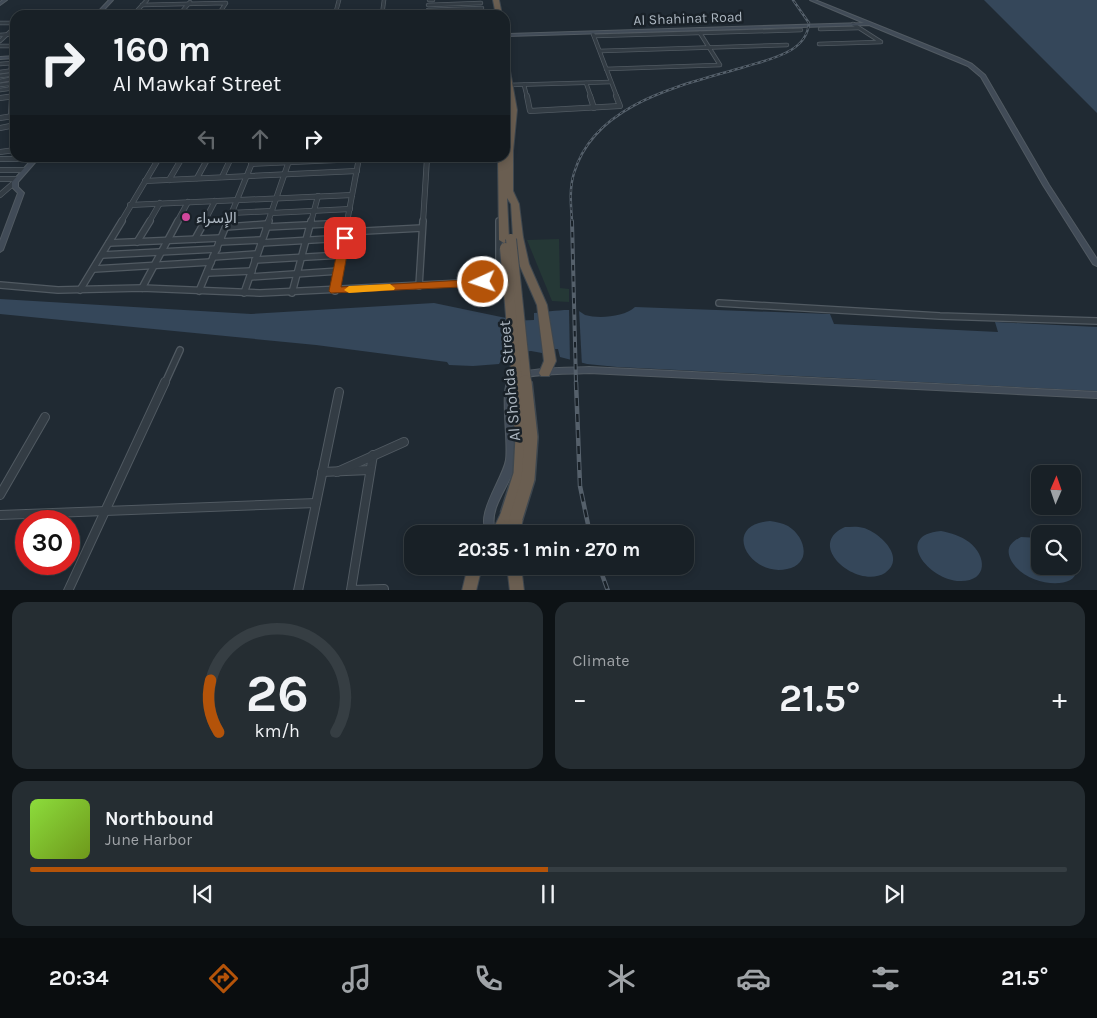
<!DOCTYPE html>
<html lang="en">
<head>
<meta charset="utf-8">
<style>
	body { margin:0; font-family:Karla,Vazirmatn,sans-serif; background:#252d32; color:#f1f3f6; height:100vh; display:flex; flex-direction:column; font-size:19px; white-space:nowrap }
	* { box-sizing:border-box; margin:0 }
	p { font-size:16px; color:#9fa3a7 }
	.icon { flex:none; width:28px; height:28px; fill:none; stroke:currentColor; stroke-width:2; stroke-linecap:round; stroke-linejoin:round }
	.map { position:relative; height:590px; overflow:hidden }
	.sheet { display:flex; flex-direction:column; gap:12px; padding:12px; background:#0d1215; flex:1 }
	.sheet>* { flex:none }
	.top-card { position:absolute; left:10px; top:10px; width:500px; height:152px; border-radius:15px; box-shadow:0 2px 8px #0003,0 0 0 1px #363e43; background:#182026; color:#f1f3f6; overflow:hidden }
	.needle { width:32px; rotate:2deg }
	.controls { position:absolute; left:1031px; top:465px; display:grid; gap:10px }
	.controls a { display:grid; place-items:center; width:50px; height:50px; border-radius:10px; background:#182026; box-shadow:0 2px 8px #0003,0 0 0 1px #363e43; font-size:25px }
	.speed { position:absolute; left:15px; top:510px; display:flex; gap:10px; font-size:25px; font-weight:700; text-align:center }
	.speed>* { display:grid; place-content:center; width:65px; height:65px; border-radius:50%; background:#182026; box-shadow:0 2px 8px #0003,0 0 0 1px #363e43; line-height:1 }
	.speed .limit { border:8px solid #d22; background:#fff; color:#111 }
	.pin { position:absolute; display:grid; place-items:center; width:42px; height:42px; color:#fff; margin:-21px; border-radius:10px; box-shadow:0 2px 8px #0006 }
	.me { position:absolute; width:55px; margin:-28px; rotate:267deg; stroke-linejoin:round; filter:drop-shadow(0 0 4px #0008) }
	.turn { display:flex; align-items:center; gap:18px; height:105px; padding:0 20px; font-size:22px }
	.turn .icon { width:65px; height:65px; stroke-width:2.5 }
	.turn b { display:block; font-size:35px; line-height:42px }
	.lanes { display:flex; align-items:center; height:48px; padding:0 20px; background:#0003; justify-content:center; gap:25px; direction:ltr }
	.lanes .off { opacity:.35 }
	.big { font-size:38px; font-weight:700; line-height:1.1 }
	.sheet .tile { flex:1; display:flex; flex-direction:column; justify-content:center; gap:8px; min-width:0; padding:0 18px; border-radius:15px; background:#252d32 }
	.sheet .dial { align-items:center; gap:0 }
	.dial svg { height:130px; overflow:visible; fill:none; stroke:#363e43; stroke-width:7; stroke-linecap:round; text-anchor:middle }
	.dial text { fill:#f1f3f6; stroke:none }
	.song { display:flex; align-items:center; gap:15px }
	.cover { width:60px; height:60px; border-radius:8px; background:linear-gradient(135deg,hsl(90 70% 55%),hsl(80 70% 35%)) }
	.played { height:5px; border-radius:2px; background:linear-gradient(90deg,#b45309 50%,#363e43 50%) }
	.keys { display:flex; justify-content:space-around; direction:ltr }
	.heat { display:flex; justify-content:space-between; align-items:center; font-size:28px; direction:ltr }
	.sheet .tiles { flex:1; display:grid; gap:12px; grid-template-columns:1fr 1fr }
	.tile:last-child { grid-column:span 2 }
	.trip { position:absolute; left:404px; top:525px; width:290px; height:50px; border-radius:15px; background:#182026; box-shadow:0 2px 8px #0003,0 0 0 1px #363e43; font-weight:700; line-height:50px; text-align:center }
	.tab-bar { display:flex; height:80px; justify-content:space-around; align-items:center; background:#0a0d0f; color:#9fa3a7 }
	.tab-bar .icon { width:35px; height:35px }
	.tab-bar .active { color:#b45309 }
	.tab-bar b { font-size:22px; color:#f1f3f6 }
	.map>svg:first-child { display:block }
	.green { fill:#253836 }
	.water { fill:#35475a }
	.pier { fill:#202a33 }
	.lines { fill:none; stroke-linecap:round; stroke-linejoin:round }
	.street-far3-casing { stroke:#515a62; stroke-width:4.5 }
	.street-far2-casing { stroke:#515a62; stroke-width:6 }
	.street-far1-casing { stroke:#515a62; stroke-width:8 }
	.street-casing { stroke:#515a62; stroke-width:10 }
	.secondary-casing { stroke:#515a62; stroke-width:2 }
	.highway-casing { stroke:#3e474f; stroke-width:2 }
	.street-far3 { stroke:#333c44; stroke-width:3 }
	.street-far2 { stroke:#333c44; stroke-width:4.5 }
	.street-far1 { stroke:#333c44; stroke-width:5.5 }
	.street { stroke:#333c44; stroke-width:8 }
	.secondary { fill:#414b57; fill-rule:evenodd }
	.highway { fill:#6a5e51; fill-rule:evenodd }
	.rail-far2-casing { stroke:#55606b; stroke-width:2.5 }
	.rail-far1-casing { stroke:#55606b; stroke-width:4 }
	.rail-casing { stroke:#55606b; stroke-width:4.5 }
	.rail-far2 { stroke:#192128; stroke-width:1; stroke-dasharray:3; stroke-linecap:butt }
	.rail-far1 { stroke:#192128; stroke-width:2; stroke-dasharray:5.5; stroke-linecap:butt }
	.rail { stroke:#192128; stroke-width:2.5; stroke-dasharray:8; stroke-linecap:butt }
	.highway-bridge-far1-casing { stroke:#3e474f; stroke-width:12; stroke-linecap:butt }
	.highway-bridge-casing { stroke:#3e474f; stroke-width:16; stroke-linecap:butt }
	.highway-bridge-far1 { stroke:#6a5e51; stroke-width:10 }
	.highway-bridge { stroke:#6a5e51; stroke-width:13 }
	.route { fill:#b45309; stroke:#753606 }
	.slow { fill:#f59e0b }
	.hotel-dot { fill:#d1479c; stroke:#192128; stroke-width:2 }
	.labels { text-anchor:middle; stroke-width:5; stroke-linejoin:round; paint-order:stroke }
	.far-street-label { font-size:14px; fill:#adb7c1; stroke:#192128 }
	.poi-label { font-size:16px; fill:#adb7c1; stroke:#192128; text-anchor:start }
	.street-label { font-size:16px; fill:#adb7c1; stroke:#192128 }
</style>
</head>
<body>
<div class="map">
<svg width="1097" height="591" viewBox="0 0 1097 591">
	<rect width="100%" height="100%" fill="#202a33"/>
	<polygon class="green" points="559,239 560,288 569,289 569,302 552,301 527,240"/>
	<g class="water">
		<polygon points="984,0 1097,0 1097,113"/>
		<path d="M0,299L251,314L434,303L506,318L508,321L534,320V313C545,312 569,308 579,311C581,312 583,314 585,315C599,319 624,317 635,307L830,314L834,324L998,332L995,322L1097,327V391L617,367L587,364L560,357L558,349H543L542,353L531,351L505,353L499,364L473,366L449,365L447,362L316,345L0,314Z"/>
		<path d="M770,521C776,522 782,523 788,526C806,537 812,564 787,569C751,578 719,525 770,521Z"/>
		<path d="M845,527C851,527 857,526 864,528C880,533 907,558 885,573C857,590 804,545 845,527Z"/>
		<path d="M941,531C951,533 961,536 969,542C987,556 988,581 961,581C930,582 892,535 941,531Z"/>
		<path d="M1021,537L1040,538V566H1072L1073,562C1091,591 1024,591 1010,558C1006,548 1011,542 1021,537Z"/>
	</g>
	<polygon class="pier" points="569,308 579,309 582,366 570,363"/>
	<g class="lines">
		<defs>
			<g id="street-far3">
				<polyline points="429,0 433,0"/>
				<polyline points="142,5 226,3 218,15"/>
				<polyline points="428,5 481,3"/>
				<polyline points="428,10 482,8"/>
				<polyline points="133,15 147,0"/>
				<polyline points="179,15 190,2"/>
				<polyline points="335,15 339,0"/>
				<polyline points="382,15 384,0"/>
				<polyline points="427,15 482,13"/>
				<polyline points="0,23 15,23"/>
				<polyline points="820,29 858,28"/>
				<polyline points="593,34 617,97"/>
				<polyline points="0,35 15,34"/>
				<polyline points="594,36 801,30"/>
				<polyline points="0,41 15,27"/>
				<polyline points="819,44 881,42 853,24"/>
				<polyline points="0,46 15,46"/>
				<polyline points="600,51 787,45"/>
				<polyline points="0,64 12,63"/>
				<polyline points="606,69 720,65 700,33"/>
				<polyline points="0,72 15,70"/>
				<polyline points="0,76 15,74"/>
				<polyline points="0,81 15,78"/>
				<polyline points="586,83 591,97"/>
				<polyline points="0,85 15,83"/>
				<polyline points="509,85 611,82"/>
				<polyline points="524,85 527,97"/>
				<polyline points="10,89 11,64 15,59"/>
				<polyline points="0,90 15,88"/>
				<polyline points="6,97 15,96"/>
			</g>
			<g id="street-far2">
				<polyline points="527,96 530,111 620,106 616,96"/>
				<polyline points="590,96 594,108"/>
				<polyline points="0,98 15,96"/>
				<polyline points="11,116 12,97"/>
				<polyline points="0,118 13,116"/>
				<polyline points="0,128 15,125"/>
				<polyline points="0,152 15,150"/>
				<polyline points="0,159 35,159"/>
				<polyline points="251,164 359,159"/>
				<polyline points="0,170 25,170"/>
				<polyline points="222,177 231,158"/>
				<polyline points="197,178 208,158"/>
				<polyline points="0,179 17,179"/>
				<polyline points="169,180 182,158"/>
				<polyline points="145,181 357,171"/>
				<polyline points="0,195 15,182"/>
				<polyline points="130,205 352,195"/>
				<polyline points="231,213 272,211"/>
				<polyline points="271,213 350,209"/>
				<polyline points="121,222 159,158"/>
				<polyline points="149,222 160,203"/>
				<polyline points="177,222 188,202"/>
				<polyline points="204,222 215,201"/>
				<polyline points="228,222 254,158"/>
				<polyline points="268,222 290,158"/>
				<polyline points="311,222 318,196"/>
				<polyline points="347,222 359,158"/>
				<polyline points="423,222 427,158"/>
			</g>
			<g id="street-far1">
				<polyline points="226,227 267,224"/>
				<polyline points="266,227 347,223"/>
				<polyline points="346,232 422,228"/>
				<polyline points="195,239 205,221"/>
				<polyline points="137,242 150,221"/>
				<polyline points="219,242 262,240"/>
				<polyline points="109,243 221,238"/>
				<polyline points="261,243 345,238"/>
				<polyline points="102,255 217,249"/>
				<polyline points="213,257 257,254"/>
				<polyline points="255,260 342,255"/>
				<polyline points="94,269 211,262"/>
				<polyline points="207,273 252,271"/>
				<polyline points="250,277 339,271"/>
				<polyline points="0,285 58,290 142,288 260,293 483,282 493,279 499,273 499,221"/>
				<polyline points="419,286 423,221"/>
				<polyline points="142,288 178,221"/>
				<polyline points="80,290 122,221"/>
				<polyline points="199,291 228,221"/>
				<polyline points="335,291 348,221"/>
				<polyline points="244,293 269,221"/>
				<polyline points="292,293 311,221"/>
				<polyline points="719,303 940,316 1097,321"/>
				<polyline points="165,383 180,350"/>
			</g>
			<g id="street">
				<polyline points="373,455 351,590 384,589 384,591"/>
				<polyline points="322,472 370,470"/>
				<polyline points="337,472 404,442"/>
				<polyline points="0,495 45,417"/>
				<polyline points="0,515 316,503"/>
				<polyline points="68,591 165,382"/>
				<polyline points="298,591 339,392"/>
			</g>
			<g id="secondary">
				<polygon points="3,0 7,0 0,5 0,2"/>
				<polygon points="109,0 113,0 99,15 95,15"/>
				<polygon points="810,0 815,0 959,58 972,64 985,75 1049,185 1097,259 1097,266 1093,264 1043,185 981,77 968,66 869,25 505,36 505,34 864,23"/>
				<polygon points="15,56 15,58 0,59 0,57"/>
				<polygon points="33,158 39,158 18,182 18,187 24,193 3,250 0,252 0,241 18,193 12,187 12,182"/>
				<path d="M589,367L1097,392V398L589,373C574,374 528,373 517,380C508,385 517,438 517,450C516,459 514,468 511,476C504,492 491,509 494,526L501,534H489C472,519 503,479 506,460C509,442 499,386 510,377C522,367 572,368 589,367Z"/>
			</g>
			<g id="highway">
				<polygon points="493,0 499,0 502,15 496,15"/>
				<polygon points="505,58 508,60 517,110 513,151 513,191 519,204 523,237 529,264 547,305 556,361 549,376 541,376 539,373 544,361 537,305 519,264 513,237 511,204 507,198 509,240 504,243 499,240 498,158 505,158 509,110 505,81"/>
				<polygon points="507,510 512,511 513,514 521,514 523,518 520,534 506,534 507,530 505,534 491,534 502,511"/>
				<polygon points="468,566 482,566 476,591 462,591"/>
				<polygon points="507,566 521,566 524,591 510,591"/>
			</g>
		</defs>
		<use href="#street-far3" class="street-far3-casing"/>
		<use href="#street-far2" class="street-far2-casing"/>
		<use href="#street-far1" class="street-far1-casing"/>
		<use href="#street" class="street-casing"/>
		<use href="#secondary" class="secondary-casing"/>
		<use href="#highway" class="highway-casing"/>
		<use href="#street-far3" class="street-far3"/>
		<use href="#street-far2" class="street-far2"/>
		<use href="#street-far1" class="street-far1"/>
		<use href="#street" class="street"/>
		<use href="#secondary" class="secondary"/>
		<use href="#highway" class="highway"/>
		<defs>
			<path id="rail-far2" d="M572,222C571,206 569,189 574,173C595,102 684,85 744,67C760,62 776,59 791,50C801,44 808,35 809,23L793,0"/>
			<polyline id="rail-far1" points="572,221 576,383"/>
			<g id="rail">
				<polyline points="576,382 580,486 590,534"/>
				<polyline points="599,566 608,591"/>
			</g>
		</defs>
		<use href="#rail-far2" class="rail-far2-casing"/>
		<use href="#rail-far1" class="rail-far1-casing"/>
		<use href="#rail" class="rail-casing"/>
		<use href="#rail-far2" class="rail-far2"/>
		<use href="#rail-far1" class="rail-far1"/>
		<use href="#rail" class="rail"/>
		<defs>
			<g id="highway-bridge-far1">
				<polyline points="511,239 526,383"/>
				<polyline points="505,248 517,383"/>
			</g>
			<g id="highway-bridge">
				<polyline points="507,515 520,474 522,437 517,382"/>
				<polyline points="516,518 528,479 531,437 525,382"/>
			</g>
		</defs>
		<use href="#highway-bridge-far1" class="highway-bridge-far1-casing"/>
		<use href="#highway-bridge" class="highway-bridge-casing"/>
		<use href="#highway-bridge-far1" class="highway-bridge-far1"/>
		<use href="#highway-bridge" class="highway-bridge"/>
	</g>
	<polygon class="route" points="345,235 350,238 341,287 483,279 488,282 483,286 331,293 329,291 340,238"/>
	<polygon class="slow" points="390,284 395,288 394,290 349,293 344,290 349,286"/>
	<circle class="hotel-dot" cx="186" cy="217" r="5"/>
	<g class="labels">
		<g class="far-street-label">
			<text transform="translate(688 18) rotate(-2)" y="5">Al Shahinat Road</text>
		</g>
		<g class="poi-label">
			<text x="196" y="223">الإسراء</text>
		</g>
		<g class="street-label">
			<text transform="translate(509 381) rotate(-95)" y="6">Al Shohda Street</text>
		</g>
	</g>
</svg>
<div class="controls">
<a><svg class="needle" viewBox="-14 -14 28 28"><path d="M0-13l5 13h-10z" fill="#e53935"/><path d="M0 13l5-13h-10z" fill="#9fa3a7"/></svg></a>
<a><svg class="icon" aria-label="search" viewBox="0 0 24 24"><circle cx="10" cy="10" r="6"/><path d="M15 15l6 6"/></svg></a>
</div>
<div class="speed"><div class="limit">30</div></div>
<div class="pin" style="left:345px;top:238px;background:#d93025"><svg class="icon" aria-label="arrive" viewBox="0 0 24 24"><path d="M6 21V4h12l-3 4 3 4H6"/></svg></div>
<svg class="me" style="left:483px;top:282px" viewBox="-20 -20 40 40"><circle r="17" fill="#b45309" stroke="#fff" stroke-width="3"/><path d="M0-11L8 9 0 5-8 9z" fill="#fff"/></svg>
<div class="trip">20:35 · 1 min · 270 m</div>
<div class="top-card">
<div class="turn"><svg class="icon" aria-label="right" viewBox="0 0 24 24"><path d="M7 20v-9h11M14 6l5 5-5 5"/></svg><div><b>160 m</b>Al Mawkaf Street</div></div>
<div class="lanes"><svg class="icon off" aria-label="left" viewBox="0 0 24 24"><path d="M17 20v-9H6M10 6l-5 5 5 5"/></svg><svg class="icon off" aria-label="ahead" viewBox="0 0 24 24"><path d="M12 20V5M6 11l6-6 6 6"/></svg><svg class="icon" aria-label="right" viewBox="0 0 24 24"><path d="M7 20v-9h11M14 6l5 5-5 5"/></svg></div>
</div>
</div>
<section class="sheet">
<div class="tiles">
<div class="tile dial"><svg viewBox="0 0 100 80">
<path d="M14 69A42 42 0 1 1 86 69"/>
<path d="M14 69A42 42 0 0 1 9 37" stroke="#b45309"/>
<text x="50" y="56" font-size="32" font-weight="700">26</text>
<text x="50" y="72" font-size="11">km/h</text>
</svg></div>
<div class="tile"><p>Climate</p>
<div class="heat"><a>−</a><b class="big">21.5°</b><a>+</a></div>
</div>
<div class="tile">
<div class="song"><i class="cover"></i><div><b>Northbound</b><p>June Harbor</p></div></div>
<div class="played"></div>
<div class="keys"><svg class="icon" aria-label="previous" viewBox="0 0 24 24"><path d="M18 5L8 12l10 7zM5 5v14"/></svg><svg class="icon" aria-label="pause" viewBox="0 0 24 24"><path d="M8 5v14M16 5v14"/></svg><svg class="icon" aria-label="next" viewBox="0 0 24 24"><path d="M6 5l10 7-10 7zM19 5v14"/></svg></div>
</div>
</div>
</section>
<nav class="tab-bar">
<b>20:34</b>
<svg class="icon active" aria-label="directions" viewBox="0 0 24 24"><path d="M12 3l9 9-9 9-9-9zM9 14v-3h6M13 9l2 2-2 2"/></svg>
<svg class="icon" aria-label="music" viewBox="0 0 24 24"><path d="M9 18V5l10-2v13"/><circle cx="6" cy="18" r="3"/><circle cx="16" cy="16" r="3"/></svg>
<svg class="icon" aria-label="phone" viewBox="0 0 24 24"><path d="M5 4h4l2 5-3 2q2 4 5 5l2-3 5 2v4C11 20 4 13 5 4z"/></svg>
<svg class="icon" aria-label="climate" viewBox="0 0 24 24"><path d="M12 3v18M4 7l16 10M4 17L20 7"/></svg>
<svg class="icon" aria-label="car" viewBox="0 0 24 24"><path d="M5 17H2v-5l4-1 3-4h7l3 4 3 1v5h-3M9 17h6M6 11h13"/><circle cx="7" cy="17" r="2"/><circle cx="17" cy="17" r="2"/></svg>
<svg class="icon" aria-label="filters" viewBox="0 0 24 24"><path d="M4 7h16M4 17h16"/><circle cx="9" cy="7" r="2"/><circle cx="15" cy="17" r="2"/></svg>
<b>21.5°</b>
</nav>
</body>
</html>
